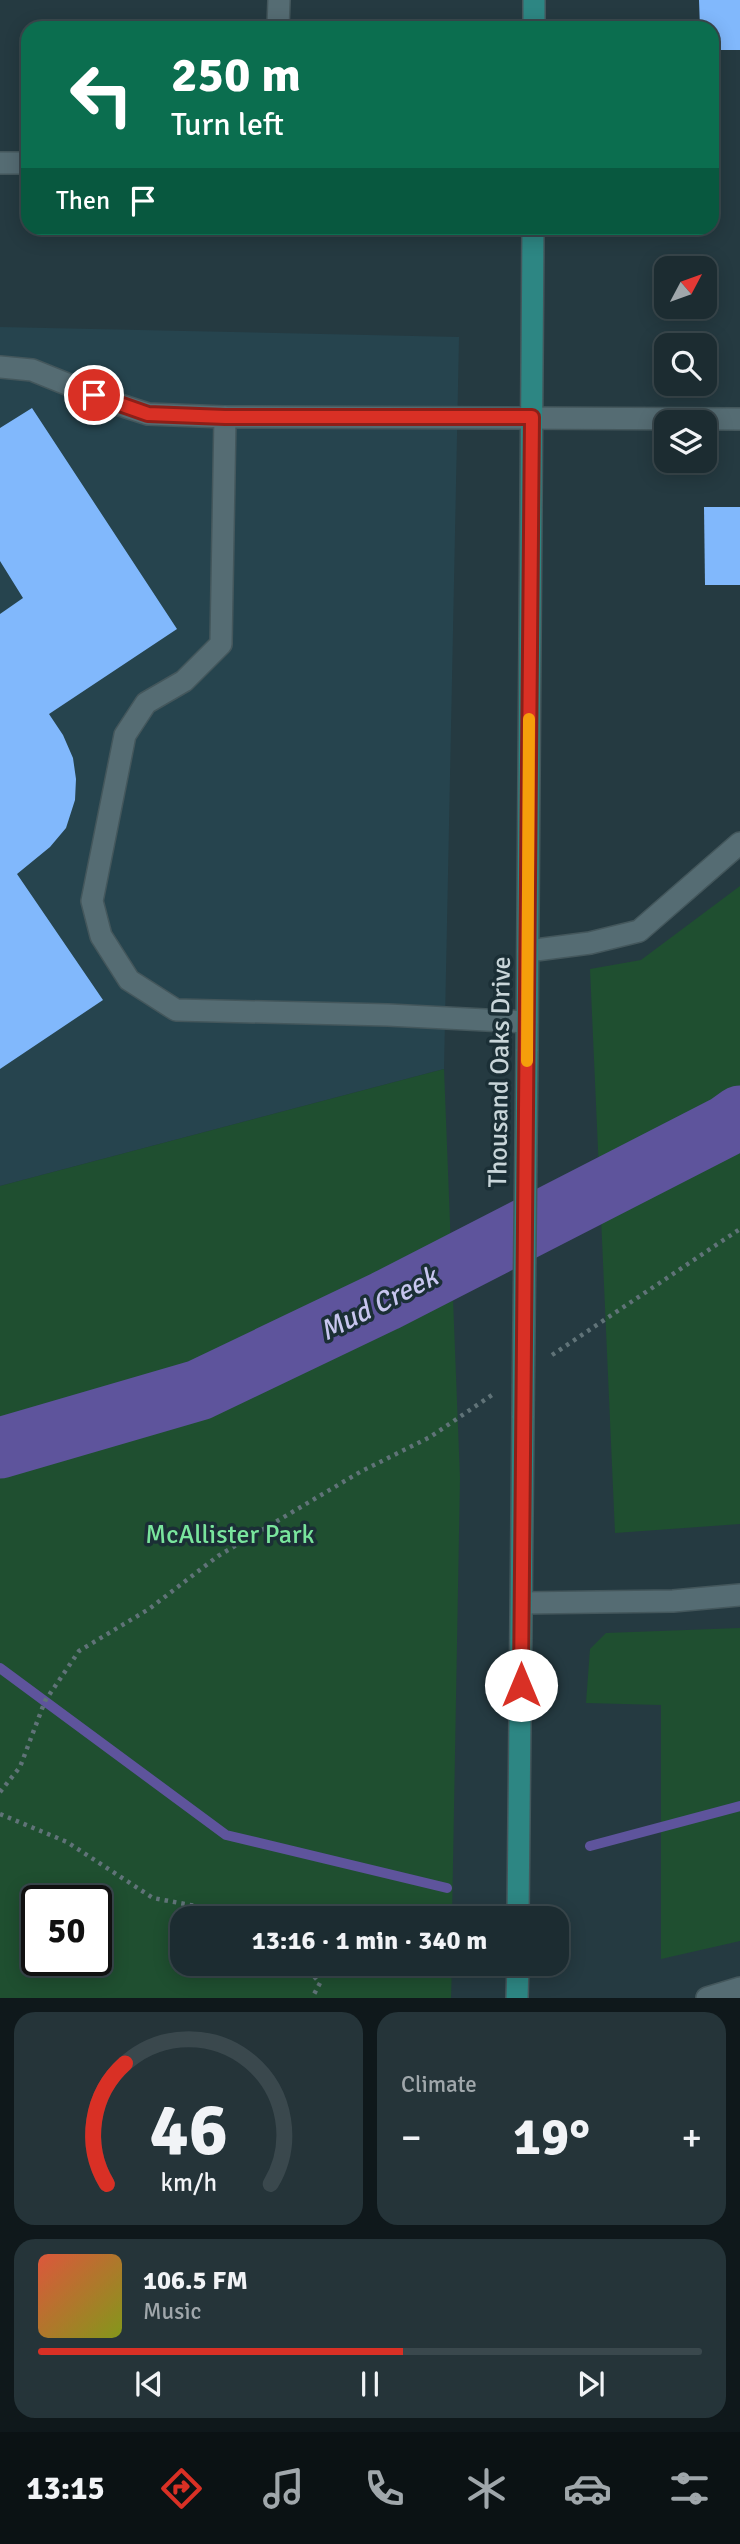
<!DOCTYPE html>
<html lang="en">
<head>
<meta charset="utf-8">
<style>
	body { margin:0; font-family:Signika,sans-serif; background:#253439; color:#f1f3f6; height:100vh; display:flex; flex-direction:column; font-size:26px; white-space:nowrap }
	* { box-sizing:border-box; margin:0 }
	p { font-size:23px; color:#a0a7ab }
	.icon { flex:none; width:38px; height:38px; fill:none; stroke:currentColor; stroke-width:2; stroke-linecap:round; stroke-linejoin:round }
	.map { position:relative; height:1998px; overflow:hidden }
	.sheet { display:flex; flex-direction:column; gap:14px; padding:14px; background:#0f181b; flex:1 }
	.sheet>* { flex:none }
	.banner { position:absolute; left:21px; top:21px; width:698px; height:214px; border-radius:21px; box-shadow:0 4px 18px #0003,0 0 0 2px #3a484d; background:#0b6e4f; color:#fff; overflow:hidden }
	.needle { width:46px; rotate:49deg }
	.buttons { position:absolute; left:654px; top:256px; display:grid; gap:14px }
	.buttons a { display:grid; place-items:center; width:63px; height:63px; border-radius:14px; background:#1c2c31; box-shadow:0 4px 18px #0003,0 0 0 2px #3a484d; font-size:35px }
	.speed { position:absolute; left:21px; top:1885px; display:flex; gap:14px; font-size:35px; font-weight:700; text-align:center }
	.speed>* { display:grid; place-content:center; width:91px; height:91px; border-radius:50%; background:#1c2c31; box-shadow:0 4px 18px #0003,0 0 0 2px #3a484d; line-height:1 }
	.speed .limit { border:4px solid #111; border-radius:10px; background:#fff; color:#111 }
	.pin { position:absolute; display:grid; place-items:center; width:60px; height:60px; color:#fff; margin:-30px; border:4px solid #fff; border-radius:50%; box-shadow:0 2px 7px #0007 }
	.me { position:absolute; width:77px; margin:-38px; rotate:0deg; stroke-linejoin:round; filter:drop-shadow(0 0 5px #0008) }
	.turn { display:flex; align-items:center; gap:24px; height:147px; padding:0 35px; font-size:32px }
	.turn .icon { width:91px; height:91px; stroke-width:2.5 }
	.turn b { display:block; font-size:49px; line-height:60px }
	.then { display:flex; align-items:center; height:66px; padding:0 35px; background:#0003; gap:14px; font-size:26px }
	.big { font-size:52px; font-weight:800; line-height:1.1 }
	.sheet .tile { flex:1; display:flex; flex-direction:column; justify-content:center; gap:10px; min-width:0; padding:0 24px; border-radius:21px; background:#253439 }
	.sheet .dial { align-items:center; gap:0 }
	.dial svg { height:182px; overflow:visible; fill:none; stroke:#3a484d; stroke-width:7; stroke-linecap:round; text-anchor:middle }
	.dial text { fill:#f1f3f6; stroke:none }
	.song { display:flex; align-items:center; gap:21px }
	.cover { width:84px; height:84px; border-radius:10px; background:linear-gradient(135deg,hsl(10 70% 55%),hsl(70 70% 35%)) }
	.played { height:7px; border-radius:4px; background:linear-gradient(90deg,#d93025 55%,#3a484d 55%) }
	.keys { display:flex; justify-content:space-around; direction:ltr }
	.heat { display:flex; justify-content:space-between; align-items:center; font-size:38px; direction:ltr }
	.sheet .tiles { flex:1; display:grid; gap:14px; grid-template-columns:1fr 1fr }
	.tile:last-child { grid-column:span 2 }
	.trip { position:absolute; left:170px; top:1906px; width:399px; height:70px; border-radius:21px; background:#1c2c31; box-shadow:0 4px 18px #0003,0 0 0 2px #3a484d; font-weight:800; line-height:70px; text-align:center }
	.tab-bar { display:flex; height:112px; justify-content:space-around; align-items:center; background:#0b1214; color:#a0a7ab }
	.tab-bar .icon { width:49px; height:49px }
	.tab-bar .active { color:#d93025 }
	.tab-bar b { font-size:32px; color:#f1f3f6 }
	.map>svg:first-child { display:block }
	.built { fill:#26444e }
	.green { fill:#1f4f30; fill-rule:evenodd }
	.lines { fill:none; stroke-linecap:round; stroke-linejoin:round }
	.stream { stroke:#5e549c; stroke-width:10 }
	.river { stroke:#5e549c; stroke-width:61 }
	.building { fill:#81b8fc }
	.minor-casing { stroke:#44575c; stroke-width:24 }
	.major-casing { stroke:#44575c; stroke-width:24 }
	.path { stroke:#607378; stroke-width:4.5; stroke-dasharray:3.5 5; stroke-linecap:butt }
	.minor { stroke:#556c73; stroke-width:21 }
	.major { stroke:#2d8683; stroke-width:21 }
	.major-bridge-casing { stroke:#44575c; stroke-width:24; stroke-linecap:butt }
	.major-bridge { stroke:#2d8683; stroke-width:21 }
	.route-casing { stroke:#8d1f18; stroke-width:18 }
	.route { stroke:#d93025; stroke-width:12 }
	.slow { stroke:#f59e0b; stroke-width:12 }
	.labels { text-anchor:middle; stroke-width:7; stroke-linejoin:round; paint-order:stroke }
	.street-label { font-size:26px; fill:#c8d5d9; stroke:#1b2f36 }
	.park-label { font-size:26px; fill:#79e59d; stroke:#1b2f36 }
	.water-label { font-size:28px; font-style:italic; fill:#c8c6ef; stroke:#1b2f36 }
</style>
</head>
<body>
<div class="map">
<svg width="740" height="1998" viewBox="0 0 740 1998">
	<rect width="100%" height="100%" fill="#253a41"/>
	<polygon class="built" points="0,327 459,337 444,1069 0,1186"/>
	<g class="green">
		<polygon points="740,886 740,1524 615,1533 590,969 641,960"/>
		<path d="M444,1069L460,1478L452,1918H182V1964H452L451,1998H0V1186ZM37,1900H96V1960H37Z"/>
		<polygon points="740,1628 740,1941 661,1959 661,1705 586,1703 590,1649 606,1633"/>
	</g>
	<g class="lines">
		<g class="stream">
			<polyline points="0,1668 226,1835 447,1888"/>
			<polyline points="590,1846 740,1806"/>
		</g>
		<polyline class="river" points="0,1448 199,1390 385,1301 726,1126 740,1116"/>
	</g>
	<g class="building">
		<polygon points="699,0 740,0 740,50 712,50 712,28 700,28"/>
		<polygon points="32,408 177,629 49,714 63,735 73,758 76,779 75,800 66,828 50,847 17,874 103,1000 0,1069 0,614 23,598 0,561 0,428"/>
		<polygon points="704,507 740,507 740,585 705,585"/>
	</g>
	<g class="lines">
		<defs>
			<g id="minor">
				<polyline points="278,28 279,0"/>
				<polyline points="0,163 28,163"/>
				<polyline points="0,367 32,370 114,403 148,414 225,417 740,419"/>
				<polyline points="225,417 221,644 184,681 146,703 125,735 92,901 101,936 129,980 176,1010 388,1015 527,1022"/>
				<polyline points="528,951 590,943 639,931 740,843"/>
				<polyline points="522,1603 673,1601 740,1595"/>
				<polyline points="707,1998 740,1988"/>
			</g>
			<g id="major">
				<polyline points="534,28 534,0"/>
				<polyline points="527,1051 533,228"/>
				<polyline points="518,1918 523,1416"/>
				<polyline points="517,1998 518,1964"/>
			</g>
		</defs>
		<use href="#minor" class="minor-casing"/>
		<use href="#major" class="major-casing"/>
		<g class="path">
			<polyline points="552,1355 740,1229"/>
			<polyline points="0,1792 20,1767 45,1701 79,1651 149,1609 218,1556 360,1472 430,1437 495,1393"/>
			<polyline points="0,1814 67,1842 153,1898 201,1907 223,1918"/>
			<polyline points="303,1964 320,1983 312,1998"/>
		</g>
		<use href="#minor" class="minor"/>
		<use href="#major" class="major"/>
		<defs>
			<polyline id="major-bridge" points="523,1416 527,1051"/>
		</defs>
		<use href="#major-bridge" class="major-bridge-casing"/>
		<use href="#major-bridge" class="major-bridge"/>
	</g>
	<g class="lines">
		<defs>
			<polyline id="route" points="94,395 148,414 225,417 532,417 521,1685"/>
		</defs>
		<use href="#route" class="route-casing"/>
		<use href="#route" class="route"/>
		<polyline class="slow" points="527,1061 529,719"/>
	</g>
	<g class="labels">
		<g class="street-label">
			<text transform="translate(499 1072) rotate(-89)" y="9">Thousand Oaks Drive</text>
		</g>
		<g class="park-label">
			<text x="230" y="1543">McAllister Park</text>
		</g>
		<g class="water-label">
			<text transform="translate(378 1303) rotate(-27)" y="10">Mud Creek</text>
		</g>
	</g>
</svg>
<div class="buttons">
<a><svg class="needle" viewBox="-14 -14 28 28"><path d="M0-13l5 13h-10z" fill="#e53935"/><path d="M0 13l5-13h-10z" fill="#a0a7ab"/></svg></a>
<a><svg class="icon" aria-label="search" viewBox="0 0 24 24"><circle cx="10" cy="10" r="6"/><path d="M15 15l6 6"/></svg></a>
<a><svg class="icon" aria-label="layers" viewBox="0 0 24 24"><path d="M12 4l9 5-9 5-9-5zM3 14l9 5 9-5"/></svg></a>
</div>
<div class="speed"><div class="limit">50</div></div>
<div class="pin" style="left:94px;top:395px;background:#d93025"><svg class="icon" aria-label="arrive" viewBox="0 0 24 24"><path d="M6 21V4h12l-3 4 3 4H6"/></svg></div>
<svg class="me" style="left:521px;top:1685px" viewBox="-20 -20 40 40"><circle r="19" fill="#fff"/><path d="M0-13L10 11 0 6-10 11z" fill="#d93025"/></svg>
<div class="trip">13:16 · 1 min · 340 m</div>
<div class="banner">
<div class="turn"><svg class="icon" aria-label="left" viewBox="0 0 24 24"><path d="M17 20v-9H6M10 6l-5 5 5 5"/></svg><div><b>250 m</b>Turn left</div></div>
<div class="then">Then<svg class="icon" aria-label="arrive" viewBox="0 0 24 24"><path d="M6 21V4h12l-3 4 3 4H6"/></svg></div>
</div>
</div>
<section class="sheet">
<div class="tiles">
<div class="tile dial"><svg viewBox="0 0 100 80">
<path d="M14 69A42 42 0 1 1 86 69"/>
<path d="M14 69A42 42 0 0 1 22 16" stroke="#d93025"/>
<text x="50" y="56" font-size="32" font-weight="700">46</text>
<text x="50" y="72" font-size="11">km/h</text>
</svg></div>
<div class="tile"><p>Climate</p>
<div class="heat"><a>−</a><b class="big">19°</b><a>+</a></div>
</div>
<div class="tile">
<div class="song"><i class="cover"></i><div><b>106.5 FM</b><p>Music</p></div></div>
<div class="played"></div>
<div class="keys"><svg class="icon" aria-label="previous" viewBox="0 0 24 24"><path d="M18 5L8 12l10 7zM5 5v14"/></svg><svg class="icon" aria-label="pause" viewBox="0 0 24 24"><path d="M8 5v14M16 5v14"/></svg><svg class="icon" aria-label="next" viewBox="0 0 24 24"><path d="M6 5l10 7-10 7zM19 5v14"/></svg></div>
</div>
</div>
</section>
<nav class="tab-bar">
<b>13:15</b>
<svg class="icon active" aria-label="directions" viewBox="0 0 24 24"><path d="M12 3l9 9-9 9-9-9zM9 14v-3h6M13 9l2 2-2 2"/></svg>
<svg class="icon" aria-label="music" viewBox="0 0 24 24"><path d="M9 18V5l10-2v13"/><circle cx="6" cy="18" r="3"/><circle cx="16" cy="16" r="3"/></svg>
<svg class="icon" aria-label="phone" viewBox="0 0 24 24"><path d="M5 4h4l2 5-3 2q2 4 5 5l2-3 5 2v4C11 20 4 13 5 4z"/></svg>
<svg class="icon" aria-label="climate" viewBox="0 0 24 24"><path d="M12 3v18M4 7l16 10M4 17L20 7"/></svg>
<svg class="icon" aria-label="car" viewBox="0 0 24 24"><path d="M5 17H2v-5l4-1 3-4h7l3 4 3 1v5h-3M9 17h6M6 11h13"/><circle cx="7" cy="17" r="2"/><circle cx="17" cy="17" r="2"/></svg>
<svg class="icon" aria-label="filters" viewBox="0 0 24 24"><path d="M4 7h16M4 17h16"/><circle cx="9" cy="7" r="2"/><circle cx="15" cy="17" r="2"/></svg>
</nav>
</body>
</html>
